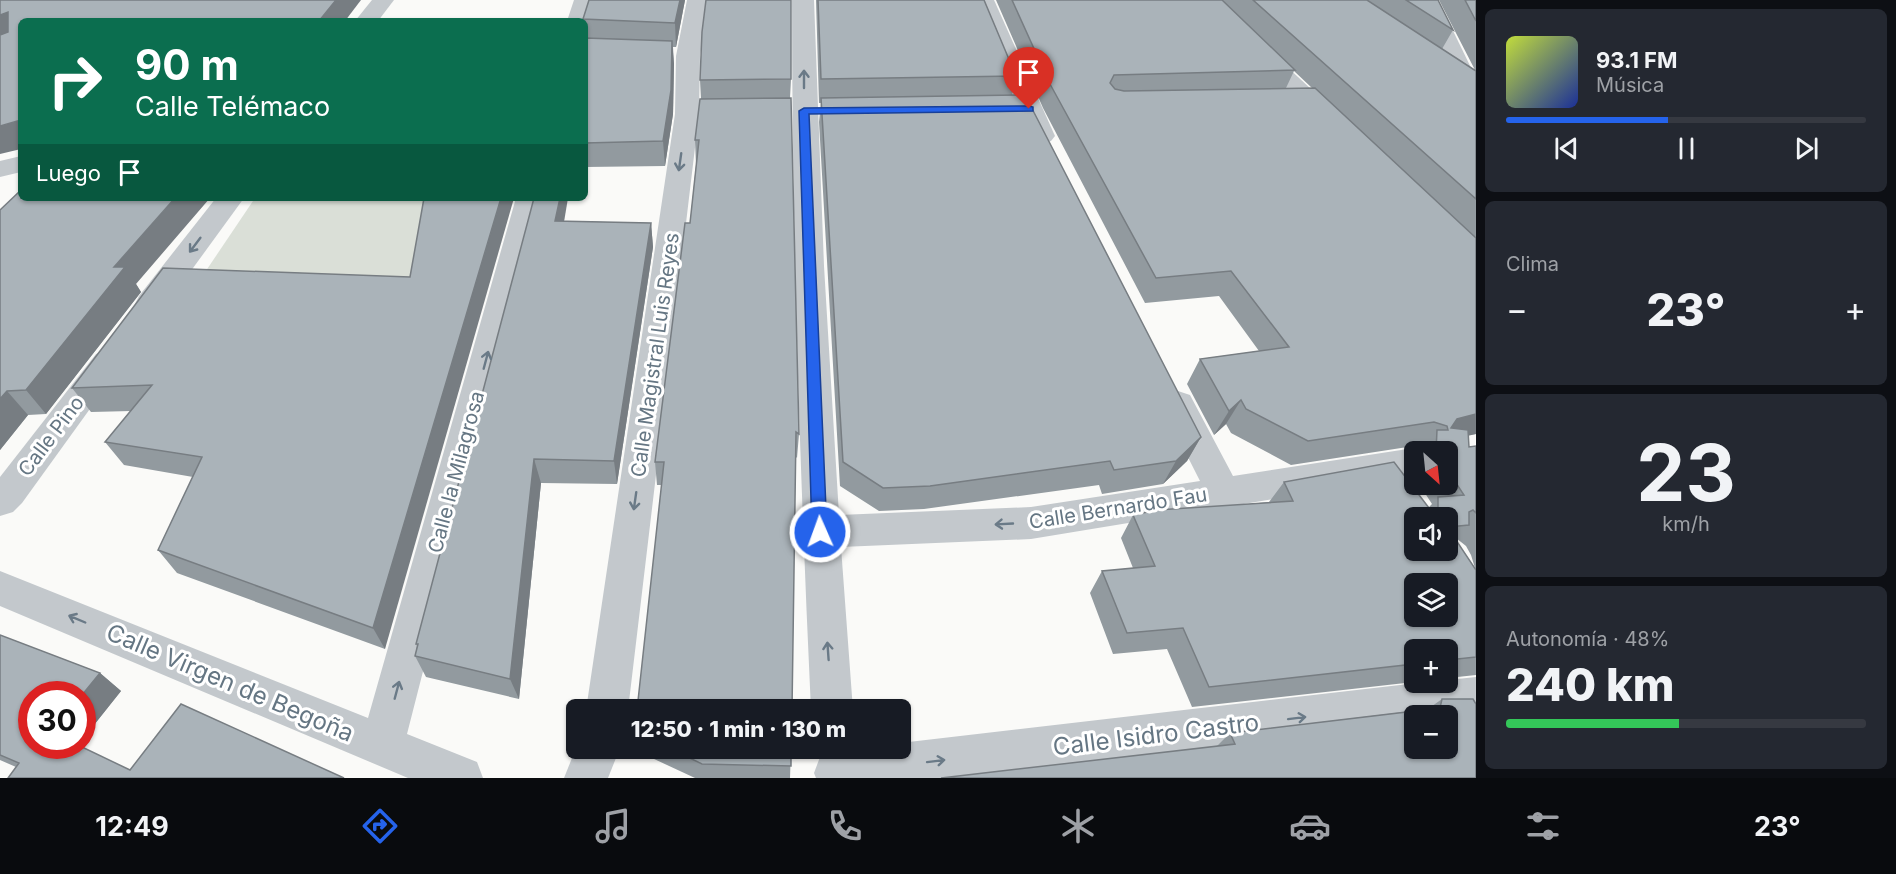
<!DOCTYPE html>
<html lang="es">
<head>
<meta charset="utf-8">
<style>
	body { margin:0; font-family:Inter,sans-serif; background:#242831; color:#f1f3f6; height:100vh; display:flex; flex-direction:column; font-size:22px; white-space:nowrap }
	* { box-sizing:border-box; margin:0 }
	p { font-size:20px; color:#9ea1a6 }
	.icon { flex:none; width:33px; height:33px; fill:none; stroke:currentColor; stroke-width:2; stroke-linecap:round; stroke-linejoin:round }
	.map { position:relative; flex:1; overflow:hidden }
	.panel { display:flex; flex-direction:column; gap:9px; padding:9px; background:#0d0f14; width:420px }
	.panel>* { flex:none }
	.top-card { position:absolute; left:18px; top:18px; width:570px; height:183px; border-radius:9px; box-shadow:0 2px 4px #0004; background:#0b6e4f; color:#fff; overflow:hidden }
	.needle { width:39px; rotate:153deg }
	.buttons { position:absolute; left:1404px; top:441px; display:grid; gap:12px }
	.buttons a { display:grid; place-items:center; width:54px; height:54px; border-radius:9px; background:#171b24; box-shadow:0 2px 4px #0004; font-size:30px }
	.speed { position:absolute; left:18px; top:681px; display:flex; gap:12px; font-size:30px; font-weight:700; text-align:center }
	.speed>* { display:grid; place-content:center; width:78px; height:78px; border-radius:50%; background:#171b24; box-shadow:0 2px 4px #0004; line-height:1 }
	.speed .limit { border:9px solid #d22; background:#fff; color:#111 }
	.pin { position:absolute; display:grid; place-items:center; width:51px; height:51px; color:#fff; margin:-62px -26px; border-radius:50% 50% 50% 0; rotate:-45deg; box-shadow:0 0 6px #0007 }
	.pin .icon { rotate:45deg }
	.me { position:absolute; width:66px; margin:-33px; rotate:358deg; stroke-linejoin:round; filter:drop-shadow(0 0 4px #0008) }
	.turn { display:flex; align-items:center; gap:21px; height:126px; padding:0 18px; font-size:27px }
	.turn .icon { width:78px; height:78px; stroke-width:2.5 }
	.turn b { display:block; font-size:42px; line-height:51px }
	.then { display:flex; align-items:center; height:57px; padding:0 18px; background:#0003; gap:12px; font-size:22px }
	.big { font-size:45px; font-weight:800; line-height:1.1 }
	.panel .tile { flex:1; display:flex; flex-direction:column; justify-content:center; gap:9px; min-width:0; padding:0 21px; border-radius:9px; background:#242831 }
	.panel .dial { align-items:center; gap:0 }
	.dial b { font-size:78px; line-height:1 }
	.song { display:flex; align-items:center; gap:18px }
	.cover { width:72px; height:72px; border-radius:9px; background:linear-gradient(135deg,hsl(70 70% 55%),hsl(230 70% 35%)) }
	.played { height:6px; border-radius:3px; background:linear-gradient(90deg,#2563eb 45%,#363941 45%) }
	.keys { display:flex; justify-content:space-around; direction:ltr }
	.heat { display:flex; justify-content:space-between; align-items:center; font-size:33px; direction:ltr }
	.charge { height:9px; border-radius:4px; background:linear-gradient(90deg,#34c759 48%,#363941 0) }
	.trip { position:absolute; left:566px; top:699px; width:345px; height:60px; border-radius:9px; background:#171b24; box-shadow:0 2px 4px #0004; font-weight:800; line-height:60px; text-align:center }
	.dock { display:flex; height:96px; justify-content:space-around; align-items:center; background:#090b0e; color:#9ea1a6 }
	.dock .icon { width:42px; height:42px }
	.dock .active { color:#2563eb }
	.dock b { font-size:27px; color:#f1f3f6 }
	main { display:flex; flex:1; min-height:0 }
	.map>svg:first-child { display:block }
	.green { fill:#dadfd7 }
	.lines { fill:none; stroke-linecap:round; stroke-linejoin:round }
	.street { fill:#c3c8cc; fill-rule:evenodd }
	.wall { fill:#929a9f; fill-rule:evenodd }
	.shaded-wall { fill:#777d82 }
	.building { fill:#aab3b9; stroke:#777d82; stroke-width:1.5; fill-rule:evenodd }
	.oneway { stroke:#6a7a87 }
	.route { fill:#2563eb; stroke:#184099; stroke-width:1.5 }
	.labels { text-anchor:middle; stroke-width:6; stroke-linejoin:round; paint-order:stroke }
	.street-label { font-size:20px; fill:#657683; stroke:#fff }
	.near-street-label { font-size:24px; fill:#657683; stroke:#fff }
</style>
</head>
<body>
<main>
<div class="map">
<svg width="1476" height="778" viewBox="0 0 1476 778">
	<rect width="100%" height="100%" fill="#fafaf8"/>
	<polygon class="green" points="255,198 445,198 433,298 191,293"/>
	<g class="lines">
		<g class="street">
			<polygon points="372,0 394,0 378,21 355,21"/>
			<polygon points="574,0 596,0 586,26 585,21 567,21"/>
			<polygon points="687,0 709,0 700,56 699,114 628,710 586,710 675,114 676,56"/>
			<path d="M792,0H814L824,266L839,515L1031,507L1200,481L1161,404L1166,395L1178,391L1190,395L1233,476L1414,448L1425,452H1414V476L1031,539L841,547L853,710H811C800,473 792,237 792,0Z"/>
			<polygon points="972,0 994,0 1055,136 1051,141 1042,144 1033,141 1029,136"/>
			<polygon points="1192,0 1215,0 1339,115 1343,120 1339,125 1330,128 1321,125"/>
			<polygon points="1416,0 1438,0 1476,78 1475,89 1467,91 1459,89 1455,84"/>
			<polygon points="21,156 21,172 0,177 0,161"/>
			<polygon points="216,198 244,198 161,312 150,315 139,312 135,304 139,296"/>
			<polygon points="516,198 544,198 407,734 477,762 483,778 408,778 0,606 0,571 368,718"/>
			<polygon points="107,350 118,354 123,362 118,370 22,503 13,512 0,516 0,477 96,354"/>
			<polygon points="1476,677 1476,717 1448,721 1448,716 1414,716 1414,725 977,778 816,778 814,773 820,757 836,751 856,748 900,748 900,743 1426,682 1448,682 1448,680"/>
			<polygon points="576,748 620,748 608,778 564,778"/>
		</g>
	</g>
	<g class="wall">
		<polygon points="589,0 685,0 676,47 673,47 674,64 673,114 665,166 585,167 586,38 585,21 583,21 583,19"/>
		<polygon points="816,0 984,0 1016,76 1012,95 1201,437 1187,461 1163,484 1102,494 1099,485 924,509 879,511 840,486 819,122 821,103 819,103"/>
		<path d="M996,0H1438L1453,30L1442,49L1475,70L1439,0H1476V434L1468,435L1469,447L1476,446V675L1448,678V650H1414V682L1192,707L1167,649L1113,654L1090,593L1102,571L1133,568L1121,538L1133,515L1269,502L1284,482L1429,507L1432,504L1419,484H1448V452H1419L1421,448L1414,446L1291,465L1231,433L1226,424L1214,435L1187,384L1200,359L1259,351L1219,296L1145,303L1043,108ZM1294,71L1312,88H1286ZM1448,518V550H1414ZM1456,538L1466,546L1471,555L1475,568L1455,539Z"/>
		<polygon points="791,79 790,98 799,434 797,458 796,457 661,485 657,485 655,462 690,223 696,165 695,140 701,99 700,80"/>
		<polygon points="0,210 136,284 141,292 46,414 28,415 0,450"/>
		<polygon points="564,221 651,223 653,247 617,484 541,483 519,699 426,677 415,656 417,646 416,644"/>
		<polygon points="410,277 385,649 177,573 158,550 193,477 124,465 105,442 131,411 91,412 72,388"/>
		<polygon points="0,635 100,673 121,691 82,740 82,694 32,746 130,770 344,778 16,767 0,760"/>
		<polygon points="1442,699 1475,704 1476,778 1217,746 1230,733 1428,709"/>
		<polygon points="638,748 791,748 790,778 695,778 639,752"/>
	</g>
	<g class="shaded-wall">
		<polygon points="336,0 361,0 345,21 319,21"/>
		<polygon points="680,0 685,0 676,47 675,23"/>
		<polygon points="8,12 21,34 0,45 0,15"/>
		<polygon points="672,41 674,64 673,114 665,166 663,141"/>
		<polygon points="21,120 21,149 0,154 0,126"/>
		<polygon points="175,198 210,198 136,284 141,292 46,414 26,390 114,267"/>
		<polygon points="501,198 514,198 385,649 373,628"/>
		<polygon points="560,198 568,198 560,246 555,221"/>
		<polygon points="651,223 653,247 617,484 614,461"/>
		<polygon points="7,391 28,415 0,450 0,399"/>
		<polygon points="1241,400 1226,424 1214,435 1229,411"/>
		<polygon points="1476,414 1476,434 1436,443 1457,419"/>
		<polygon points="1201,437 1187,461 1163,484 1176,461"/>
		<polygon points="534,459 541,483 519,699 510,679"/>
		<polygon points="100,673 121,691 82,740 82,695"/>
	</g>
	<g class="building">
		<polygon points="0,0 336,0 319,21 21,21 21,120 0,126 0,35 8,32 8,12 0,15"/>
		<polygon points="589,0 680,0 675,23 583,19"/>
		<polygon points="706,0 791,0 791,79 700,80 702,32"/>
		<polygon points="818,0 984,0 1016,76 821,79"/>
		<path d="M1012,0H1222L1295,70L1114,75L1110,83L1115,89L1124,91L1315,88L1476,238V414L1457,419L1451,428L1468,430L1469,447L1476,446V513L1473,510L1469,512V525L1448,527V518H1414V550H1448V528L1476,570V657L1448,660V650H1414V664L1209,687L1183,628L1127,633L1102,571L1155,566L1133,515L1157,510L1293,501L1284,482L1394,462L1429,508L1438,510V497L1464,495L1448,471V452H1436L1437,430H1448L1447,426L1434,422L1308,441L1246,409L1241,400L1229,411L1200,359L1289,347L1231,271L1156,278L1050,84ZM1414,584H1448V616H1414Z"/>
		<polygon points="1253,0 1367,0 1476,71 1476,199"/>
		<polygon points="1406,0 1438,0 1453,30"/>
		<polygon points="1465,0 1476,0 1476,21"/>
		<polygon points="585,38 672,41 671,90 663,141 585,143"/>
		<polygon points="1025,95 1201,437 1176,461 1114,470 1110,461 930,486 883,488 843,462 821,98"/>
		<polygon points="791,98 799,434 796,432 792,710 637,710 664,462 655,462 685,223 690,223 699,140 695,140 700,99"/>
		<polygon points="21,190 21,198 175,198 114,267 125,267 26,390 7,391 0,399 0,210"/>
		<polygon points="424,198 501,198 373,628 158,550 202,457 105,442 152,385 72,388 163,268 410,277"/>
		<polygon points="534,198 560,198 555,221 651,223 614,461 534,459 510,679 415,656 418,644 416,644"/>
		<polygon points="0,635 100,673 82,695 32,694 32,746 80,746 130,770 181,704 344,778 8,778 19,763 0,755"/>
		<path d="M1442,699H1473L1476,704V778H941L1235,744L1230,733L1440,708ZM1414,716H1448V748H1414Z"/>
		<polygon points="669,748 791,748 791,766 702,764"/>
	</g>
	<defs><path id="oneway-shaft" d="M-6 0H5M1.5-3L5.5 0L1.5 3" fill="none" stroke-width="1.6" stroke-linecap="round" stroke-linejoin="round" transform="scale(1.5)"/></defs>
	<g class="oneway">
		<use href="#oneway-shaft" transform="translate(804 79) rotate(-90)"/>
		<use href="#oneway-shaft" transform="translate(680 162) rotate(98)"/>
		<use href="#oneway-shaft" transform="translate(195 245) rotate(127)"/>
		<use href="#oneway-shaft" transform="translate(486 360) rotate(-75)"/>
		<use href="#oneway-shaft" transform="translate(635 501) rotate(98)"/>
		<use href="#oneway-shaft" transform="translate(1004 524) rotate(177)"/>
		<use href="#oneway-shaft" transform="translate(77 619) rotate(-157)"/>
		<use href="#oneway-shaft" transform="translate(828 651) rotate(-94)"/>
		<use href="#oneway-shaft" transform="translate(397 690) rotate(-75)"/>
		<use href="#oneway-shaft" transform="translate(1297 718) rotate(-7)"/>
		<use href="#oneway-shaft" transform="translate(936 761) rotate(-7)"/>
	</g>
	<polygon class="route" points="1029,106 1033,107 1033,111 809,114 827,532 825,537 820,539 814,537 812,532 799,111 804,108"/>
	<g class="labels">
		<g class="street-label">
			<text transform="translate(655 355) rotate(-82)" y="7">Calle Magistral Luis Reyes</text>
			<text transform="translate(51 436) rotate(-53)" y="7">Calle Pino</text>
			<text transform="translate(456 472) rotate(-75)" y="7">Calle la Milagrosa</text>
			<text transform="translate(1118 508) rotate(-9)" y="7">Calle Bernardo Fau</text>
		</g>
		<g class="near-street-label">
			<text transform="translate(230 683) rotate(23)" y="8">Calle Virgen de Begoña</text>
			<text transform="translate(1156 735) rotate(-7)" y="8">Calle Isidro Castro</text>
		</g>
	</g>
</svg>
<div class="buttons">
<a><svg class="needle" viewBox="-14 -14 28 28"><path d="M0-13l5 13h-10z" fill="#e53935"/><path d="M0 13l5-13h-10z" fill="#9ea1a6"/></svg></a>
<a><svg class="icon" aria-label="sound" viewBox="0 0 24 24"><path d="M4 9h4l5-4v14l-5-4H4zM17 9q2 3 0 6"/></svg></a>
<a><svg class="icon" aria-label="layers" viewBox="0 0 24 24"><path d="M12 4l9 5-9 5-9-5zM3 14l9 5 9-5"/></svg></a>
<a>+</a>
<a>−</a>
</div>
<div class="speed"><div class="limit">30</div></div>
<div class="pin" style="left:1029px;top:109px;background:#d93025"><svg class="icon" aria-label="arrive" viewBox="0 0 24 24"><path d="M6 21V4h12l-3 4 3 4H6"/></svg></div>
<svg class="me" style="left:820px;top:532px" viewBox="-20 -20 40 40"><circle r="17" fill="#2563eb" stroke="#fff" stroke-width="3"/><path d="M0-11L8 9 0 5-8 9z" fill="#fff"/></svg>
<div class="trip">12:50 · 1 min · 130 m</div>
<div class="top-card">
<div class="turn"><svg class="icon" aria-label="right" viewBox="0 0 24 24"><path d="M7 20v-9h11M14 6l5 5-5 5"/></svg><div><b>90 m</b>Calle Telémaco</div></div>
<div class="then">Luego<svg class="icon" aria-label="arrive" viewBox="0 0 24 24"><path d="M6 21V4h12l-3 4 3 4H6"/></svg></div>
</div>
</div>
<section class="panel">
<div class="tile">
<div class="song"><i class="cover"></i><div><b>93.1 FM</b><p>Música</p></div></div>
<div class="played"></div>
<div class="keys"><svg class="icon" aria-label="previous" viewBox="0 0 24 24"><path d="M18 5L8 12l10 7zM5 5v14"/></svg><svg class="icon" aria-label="pause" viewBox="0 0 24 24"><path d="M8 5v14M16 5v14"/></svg><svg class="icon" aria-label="next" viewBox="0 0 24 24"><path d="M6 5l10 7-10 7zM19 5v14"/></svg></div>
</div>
<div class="tile"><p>Clima</p>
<div class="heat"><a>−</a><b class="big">23°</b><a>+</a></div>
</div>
<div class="tile dial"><b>23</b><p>km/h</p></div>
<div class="tile"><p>Autonomía · 48%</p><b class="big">240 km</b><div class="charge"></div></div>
</section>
</main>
<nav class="dock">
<b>12:49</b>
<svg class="icon active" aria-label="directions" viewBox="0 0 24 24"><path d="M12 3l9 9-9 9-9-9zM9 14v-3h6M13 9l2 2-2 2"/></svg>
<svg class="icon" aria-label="music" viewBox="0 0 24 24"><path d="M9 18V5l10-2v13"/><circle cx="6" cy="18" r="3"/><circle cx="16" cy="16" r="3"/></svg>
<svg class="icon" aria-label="phone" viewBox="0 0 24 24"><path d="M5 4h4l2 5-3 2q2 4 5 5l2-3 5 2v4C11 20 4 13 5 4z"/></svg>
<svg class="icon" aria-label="climate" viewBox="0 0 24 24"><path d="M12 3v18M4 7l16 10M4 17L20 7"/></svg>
<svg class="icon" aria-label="car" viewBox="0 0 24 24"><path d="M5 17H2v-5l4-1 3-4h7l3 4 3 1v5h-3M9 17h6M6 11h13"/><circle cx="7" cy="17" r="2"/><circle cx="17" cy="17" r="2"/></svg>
<svg class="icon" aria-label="filters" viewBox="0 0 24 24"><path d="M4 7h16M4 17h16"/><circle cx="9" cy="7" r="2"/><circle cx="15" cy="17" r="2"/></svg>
<b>23°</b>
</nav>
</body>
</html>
